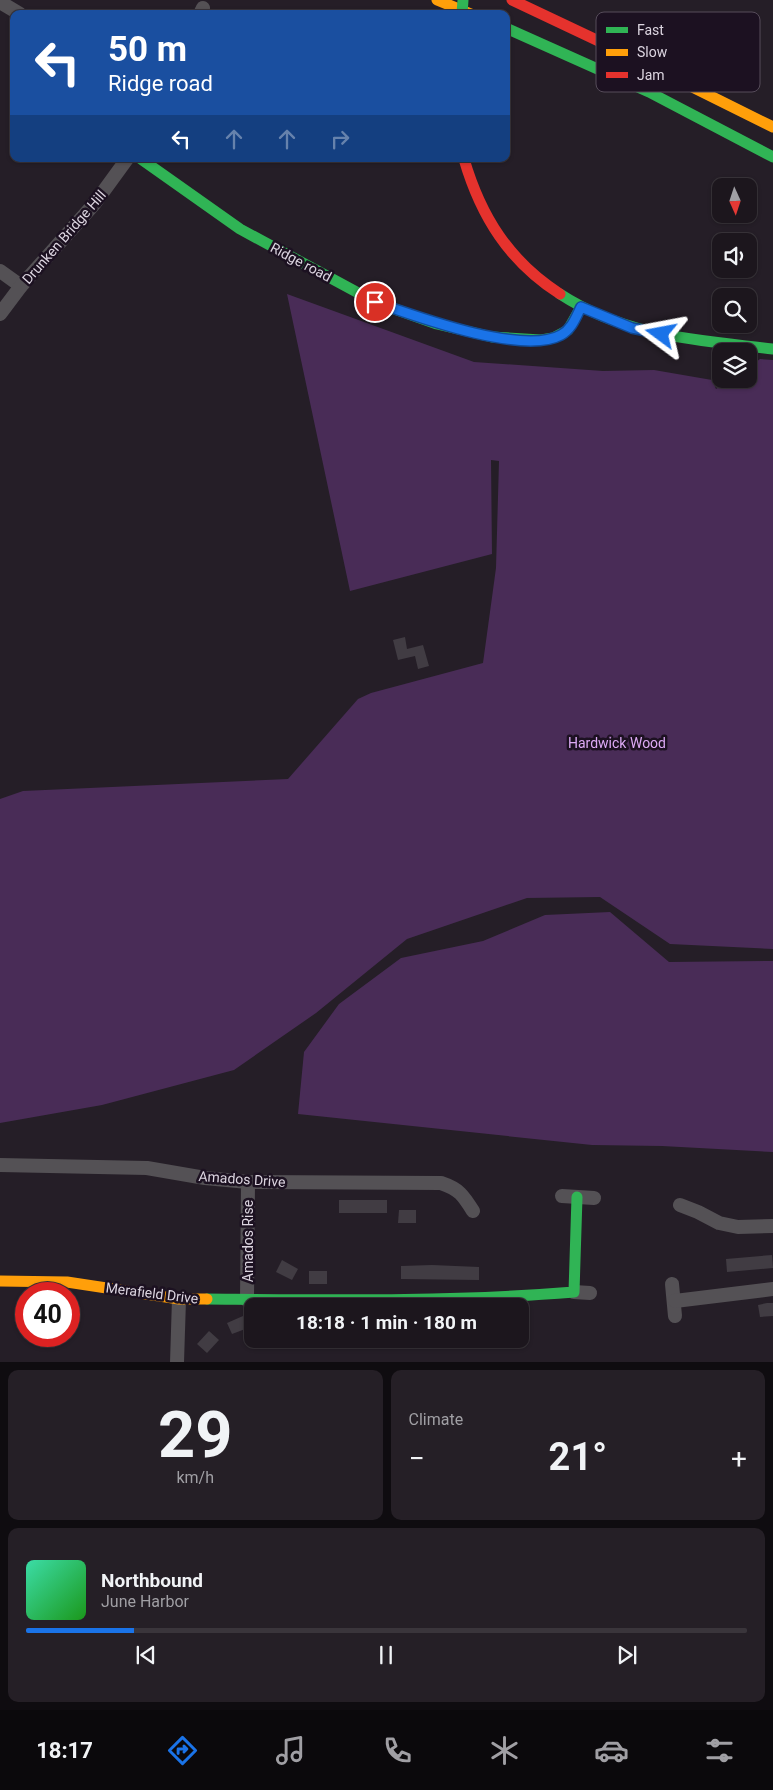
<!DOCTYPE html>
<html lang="en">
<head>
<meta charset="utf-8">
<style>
	body { margin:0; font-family:Roboto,sans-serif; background:#251f26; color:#f1f3f6; height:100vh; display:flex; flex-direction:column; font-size:19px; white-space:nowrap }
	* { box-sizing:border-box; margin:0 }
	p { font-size:16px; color:#a09fa4 }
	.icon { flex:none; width:28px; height:28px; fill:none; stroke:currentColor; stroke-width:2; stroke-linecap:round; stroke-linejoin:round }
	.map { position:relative; height:1362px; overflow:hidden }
	.panel { display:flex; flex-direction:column; gap:8px; padding:8px; background:#0f0c10; flex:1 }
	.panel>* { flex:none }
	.banner { position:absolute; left:10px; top:10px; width:500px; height:152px; border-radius:10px; box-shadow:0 1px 4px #0004,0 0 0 1px #3a353b; background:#1a4fa0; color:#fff; overflow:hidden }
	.needle { width:32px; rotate:177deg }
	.buttons { position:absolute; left:712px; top:178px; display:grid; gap:10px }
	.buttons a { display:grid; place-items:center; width:45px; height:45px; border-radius:10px; background:#1c161d; box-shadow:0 1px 4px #0004,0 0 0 1px #3a353b; font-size:25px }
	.speed { position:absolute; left:15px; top:1282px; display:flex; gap:10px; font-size:25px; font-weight:700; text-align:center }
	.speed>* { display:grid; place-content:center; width:65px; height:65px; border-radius:50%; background:#1c161d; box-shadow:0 1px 4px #0004,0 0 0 1px #3a353b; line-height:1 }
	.speed .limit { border:8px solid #d22; background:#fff; color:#111 }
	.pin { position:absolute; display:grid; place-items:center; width:42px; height:42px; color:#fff; margin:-21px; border:2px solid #fff; border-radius:50%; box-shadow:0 1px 5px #0007 }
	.me { position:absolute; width:55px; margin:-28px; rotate:283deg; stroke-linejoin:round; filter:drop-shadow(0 0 4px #0008) }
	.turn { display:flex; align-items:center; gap:18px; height:105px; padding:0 15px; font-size:22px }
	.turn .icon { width:65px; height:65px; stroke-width:2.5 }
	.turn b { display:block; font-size:35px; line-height:42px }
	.lanes { display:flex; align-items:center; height:48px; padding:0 15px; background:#0003; justify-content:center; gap:25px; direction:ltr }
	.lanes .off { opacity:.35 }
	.big { font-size:38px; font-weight:700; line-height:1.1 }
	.panel .card { flex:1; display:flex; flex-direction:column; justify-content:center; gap:8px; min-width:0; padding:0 18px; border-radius:10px; background:#251f26 }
	.panel .dial { align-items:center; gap:0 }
	.dial b { font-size:65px; line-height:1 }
	.song { display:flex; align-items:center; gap:15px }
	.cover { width:60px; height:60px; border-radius:8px; background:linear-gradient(135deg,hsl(160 70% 55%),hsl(120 70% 35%)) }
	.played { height:5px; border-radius:2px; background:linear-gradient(90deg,#1a73e8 15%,#3a353b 15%) }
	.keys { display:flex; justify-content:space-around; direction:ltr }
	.heat { display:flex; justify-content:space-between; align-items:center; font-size:28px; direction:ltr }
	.panel .tiles { flex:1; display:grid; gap:8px; grid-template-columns:1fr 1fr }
	.card:last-child { grid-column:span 2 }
	.trip { position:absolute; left:244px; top:1298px; width:285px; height:50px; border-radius:10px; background:#1c161d; box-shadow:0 1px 4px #0004,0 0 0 1px #3a353b; font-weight:700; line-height:50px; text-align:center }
	.tab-bar { display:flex; height:80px; justify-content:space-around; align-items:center; background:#0b090c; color:#a09fa4 }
	.tab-bar .icon { width:35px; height:35px }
	.tab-bar .on { color:#1a73e8 }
	.tab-bar b { font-size:22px; color:#f1f3f6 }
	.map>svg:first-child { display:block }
	.green { fill:#492c57 }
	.building { fill:#413c43 }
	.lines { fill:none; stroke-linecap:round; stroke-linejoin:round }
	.street { stroke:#545155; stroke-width:14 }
	.fast { stroke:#30b455; stroke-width:11 }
	.slow { stroke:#ff9f0a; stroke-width:11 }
	.jam { stroke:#e5322d; stroke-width:11 }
	.fast-bridge { stroke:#30b455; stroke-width:11 }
	.route-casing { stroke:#114b97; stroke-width:12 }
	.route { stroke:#1a73e8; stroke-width:9 }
	.labels { text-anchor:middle; stroke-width:5; stroke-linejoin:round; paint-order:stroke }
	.street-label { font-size:14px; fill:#dcd5e0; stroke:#1c1121 }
	.park-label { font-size:14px; fill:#ddaaf5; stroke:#1c1121 }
	.key { fill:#1c1121; stroke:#564c5a; stroke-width:1 }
	.key-label { font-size:14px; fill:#dcd5e0 }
</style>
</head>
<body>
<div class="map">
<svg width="773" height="1363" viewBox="0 0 773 1363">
	<rect width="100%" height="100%" fill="#251e27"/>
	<g class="green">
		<polygon points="287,294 474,362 603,371 654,370 712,380 716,389 731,379 749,379 749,367 760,359 773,360 773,949 670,944 600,897 527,898 407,939 316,1013 234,1070 102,1105 0,1123 0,799 23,791 288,779 358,699 371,693 483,663 496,568 499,461 491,460 492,554 350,591"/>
		<polygon points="610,912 669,962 773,961 773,1152 662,1146 592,1145 298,1114 304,1052 339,1004 401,958 483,941 545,915"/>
	</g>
	<g class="building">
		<polygon points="405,637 407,649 423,645 429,666 418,669 415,656 398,660 393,640"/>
		<rect x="339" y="1200" width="48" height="13"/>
		<polygon points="399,1210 416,1210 416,1223 398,1223"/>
		<polygon points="772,1255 773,1268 727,1272 726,1259"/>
		<polygon points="282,1260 298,1269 292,1280 276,1272"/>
		<polygon points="432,1265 479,1267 479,1280 401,1279 401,1266"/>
		<rect x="309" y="1271" width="18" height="13"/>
		<polygon points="767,1303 773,1303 773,1316 760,1317 758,1305"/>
		<polygon points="243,1316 248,1328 232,1334 227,1323"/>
		<polygon points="209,1331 219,1340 207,1353 197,1344"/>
	</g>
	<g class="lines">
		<g class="street">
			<polyline points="0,2 20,14"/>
			<polyline points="200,14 203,8"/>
			<polyline points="0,271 21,286"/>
			<polyline points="0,314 21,286 95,203 127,159"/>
			<path d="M0,1165L147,1168L205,1178L248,1182L441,1183C459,1189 463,1195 473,1211"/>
			<polyline points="562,1196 594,1198"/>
			<polyline points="680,1205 698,1212 719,1223 738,1227 773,1226"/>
			<polyline points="672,1284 675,1316"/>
			<polyline points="574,1292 590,1293"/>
			<polyline points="247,1300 248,1182"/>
			<polyline points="675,1301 773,1289"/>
			<polyline points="177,1363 179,1299"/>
		</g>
		<g class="fast">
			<polyline points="506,28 649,92 773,157"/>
			<polyline points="141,159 240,229 375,302 437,324 492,337 541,340 553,338 568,330 581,307"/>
			<path d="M560,294C626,337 698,340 773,349"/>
			<path d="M207,1299C329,1300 452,1302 574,1292L577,1197"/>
		</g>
		<g class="slow">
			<polyline points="437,0 471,14"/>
			<polyline points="624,53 773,127"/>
			<polyline points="0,1281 67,1282 179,1299 207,1299"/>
		</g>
		<g class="jam">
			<polyline points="512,0 624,53"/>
			<path d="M464,159C481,217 509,261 560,294"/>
		</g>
		<polyline class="fast-bridge" points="462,14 463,0"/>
	</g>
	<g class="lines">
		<defs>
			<path id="route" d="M375,302C415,316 523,356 561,335C572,329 576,317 581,307L632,328L661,334"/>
		</defs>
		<use href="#route" class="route-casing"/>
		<use href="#route" class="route"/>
	</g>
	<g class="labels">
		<g class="street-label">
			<text transform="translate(64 237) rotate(-49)" y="5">Drunken Bridge Hill</text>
			<text transform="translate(301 262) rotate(28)" y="5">Ridge road</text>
			<text transform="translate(242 1179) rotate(4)" y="5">Amados Drive</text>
			<text transform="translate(248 1241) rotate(-90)" y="5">Amados Rise</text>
			<text transform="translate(152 1293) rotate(7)" y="5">Merafield Drive</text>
		</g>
		<g class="park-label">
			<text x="617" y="748">Hardwick Wood</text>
		</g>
	</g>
	<rect x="596" y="12" width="164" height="80" rx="8" class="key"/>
	<rect x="606" y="27" width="22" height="6" fill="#30b455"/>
	<rect x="606" y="49" width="22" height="7" fill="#ff9f0a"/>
	<rect x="606" y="72" width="22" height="6" fill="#e5322d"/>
	<g class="key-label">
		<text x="637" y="35">Fast</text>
		<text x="637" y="57">Slow</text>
		<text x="637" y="80">Jam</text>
	</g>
</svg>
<div class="buttons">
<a><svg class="needle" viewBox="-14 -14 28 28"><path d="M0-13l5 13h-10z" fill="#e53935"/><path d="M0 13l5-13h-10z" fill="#a09fa4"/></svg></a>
<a><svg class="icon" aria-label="sound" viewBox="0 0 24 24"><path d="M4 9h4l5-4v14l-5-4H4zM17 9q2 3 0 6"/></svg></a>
<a><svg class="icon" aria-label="search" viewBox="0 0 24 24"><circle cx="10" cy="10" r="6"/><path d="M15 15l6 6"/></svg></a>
<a><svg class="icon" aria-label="layers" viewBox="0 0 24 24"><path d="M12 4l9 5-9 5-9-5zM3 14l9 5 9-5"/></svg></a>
</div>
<div class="speed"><div class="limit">40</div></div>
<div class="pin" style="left:375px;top:302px;background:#d93025"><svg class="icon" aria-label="arrive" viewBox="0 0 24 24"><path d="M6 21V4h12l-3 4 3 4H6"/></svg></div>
<svg class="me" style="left:661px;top:334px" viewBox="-20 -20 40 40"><path d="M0-17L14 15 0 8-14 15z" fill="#1a73e8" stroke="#fff" stroke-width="4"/></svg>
<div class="trip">18:18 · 1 min · 180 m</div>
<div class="banner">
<div class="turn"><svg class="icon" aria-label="left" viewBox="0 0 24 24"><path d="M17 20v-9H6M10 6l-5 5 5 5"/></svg><div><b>50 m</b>Ridge road</div></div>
<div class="lanes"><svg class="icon" aria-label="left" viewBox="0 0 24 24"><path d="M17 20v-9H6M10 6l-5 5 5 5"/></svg><svg class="icon off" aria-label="ahead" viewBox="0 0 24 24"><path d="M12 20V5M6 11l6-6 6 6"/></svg><svg class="icon off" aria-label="ahead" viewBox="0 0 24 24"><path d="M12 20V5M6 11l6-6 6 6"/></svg><svg class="icon off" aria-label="right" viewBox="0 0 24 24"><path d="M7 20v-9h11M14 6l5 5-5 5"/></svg></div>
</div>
</div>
<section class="panel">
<div class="tiles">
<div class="card dial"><b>29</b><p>km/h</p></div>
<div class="card"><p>Climate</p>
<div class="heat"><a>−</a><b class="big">21°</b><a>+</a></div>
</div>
<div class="card">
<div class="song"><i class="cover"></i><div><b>Northbound</b><p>June Harbor</p></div></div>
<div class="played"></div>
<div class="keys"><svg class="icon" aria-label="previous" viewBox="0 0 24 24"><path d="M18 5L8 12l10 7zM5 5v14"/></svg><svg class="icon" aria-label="pause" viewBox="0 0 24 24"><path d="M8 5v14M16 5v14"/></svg><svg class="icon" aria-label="next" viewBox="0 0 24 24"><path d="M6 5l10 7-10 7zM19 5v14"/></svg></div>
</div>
</div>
</section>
<nav class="tab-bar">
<b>18:17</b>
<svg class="icon on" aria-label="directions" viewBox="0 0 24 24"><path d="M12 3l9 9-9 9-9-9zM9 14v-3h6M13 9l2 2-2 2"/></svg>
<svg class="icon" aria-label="music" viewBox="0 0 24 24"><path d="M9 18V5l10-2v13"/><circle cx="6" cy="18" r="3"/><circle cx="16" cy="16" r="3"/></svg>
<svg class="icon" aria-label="phone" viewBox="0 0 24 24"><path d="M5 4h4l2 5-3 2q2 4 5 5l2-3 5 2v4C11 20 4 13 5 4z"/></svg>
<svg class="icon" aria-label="climate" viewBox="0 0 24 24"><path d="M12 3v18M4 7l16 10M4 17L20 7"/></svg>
<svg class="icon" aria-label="car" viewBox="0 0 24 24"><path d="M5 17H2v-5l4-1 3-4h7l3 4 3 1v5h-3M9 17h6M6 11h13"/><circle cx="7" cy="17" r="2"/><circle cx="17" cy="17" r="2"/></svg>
<svg class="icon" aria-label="filters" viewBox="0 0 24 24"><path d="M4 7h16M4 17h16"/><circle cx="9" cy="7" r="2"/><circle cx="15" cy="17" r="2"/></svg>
</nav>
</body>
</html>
